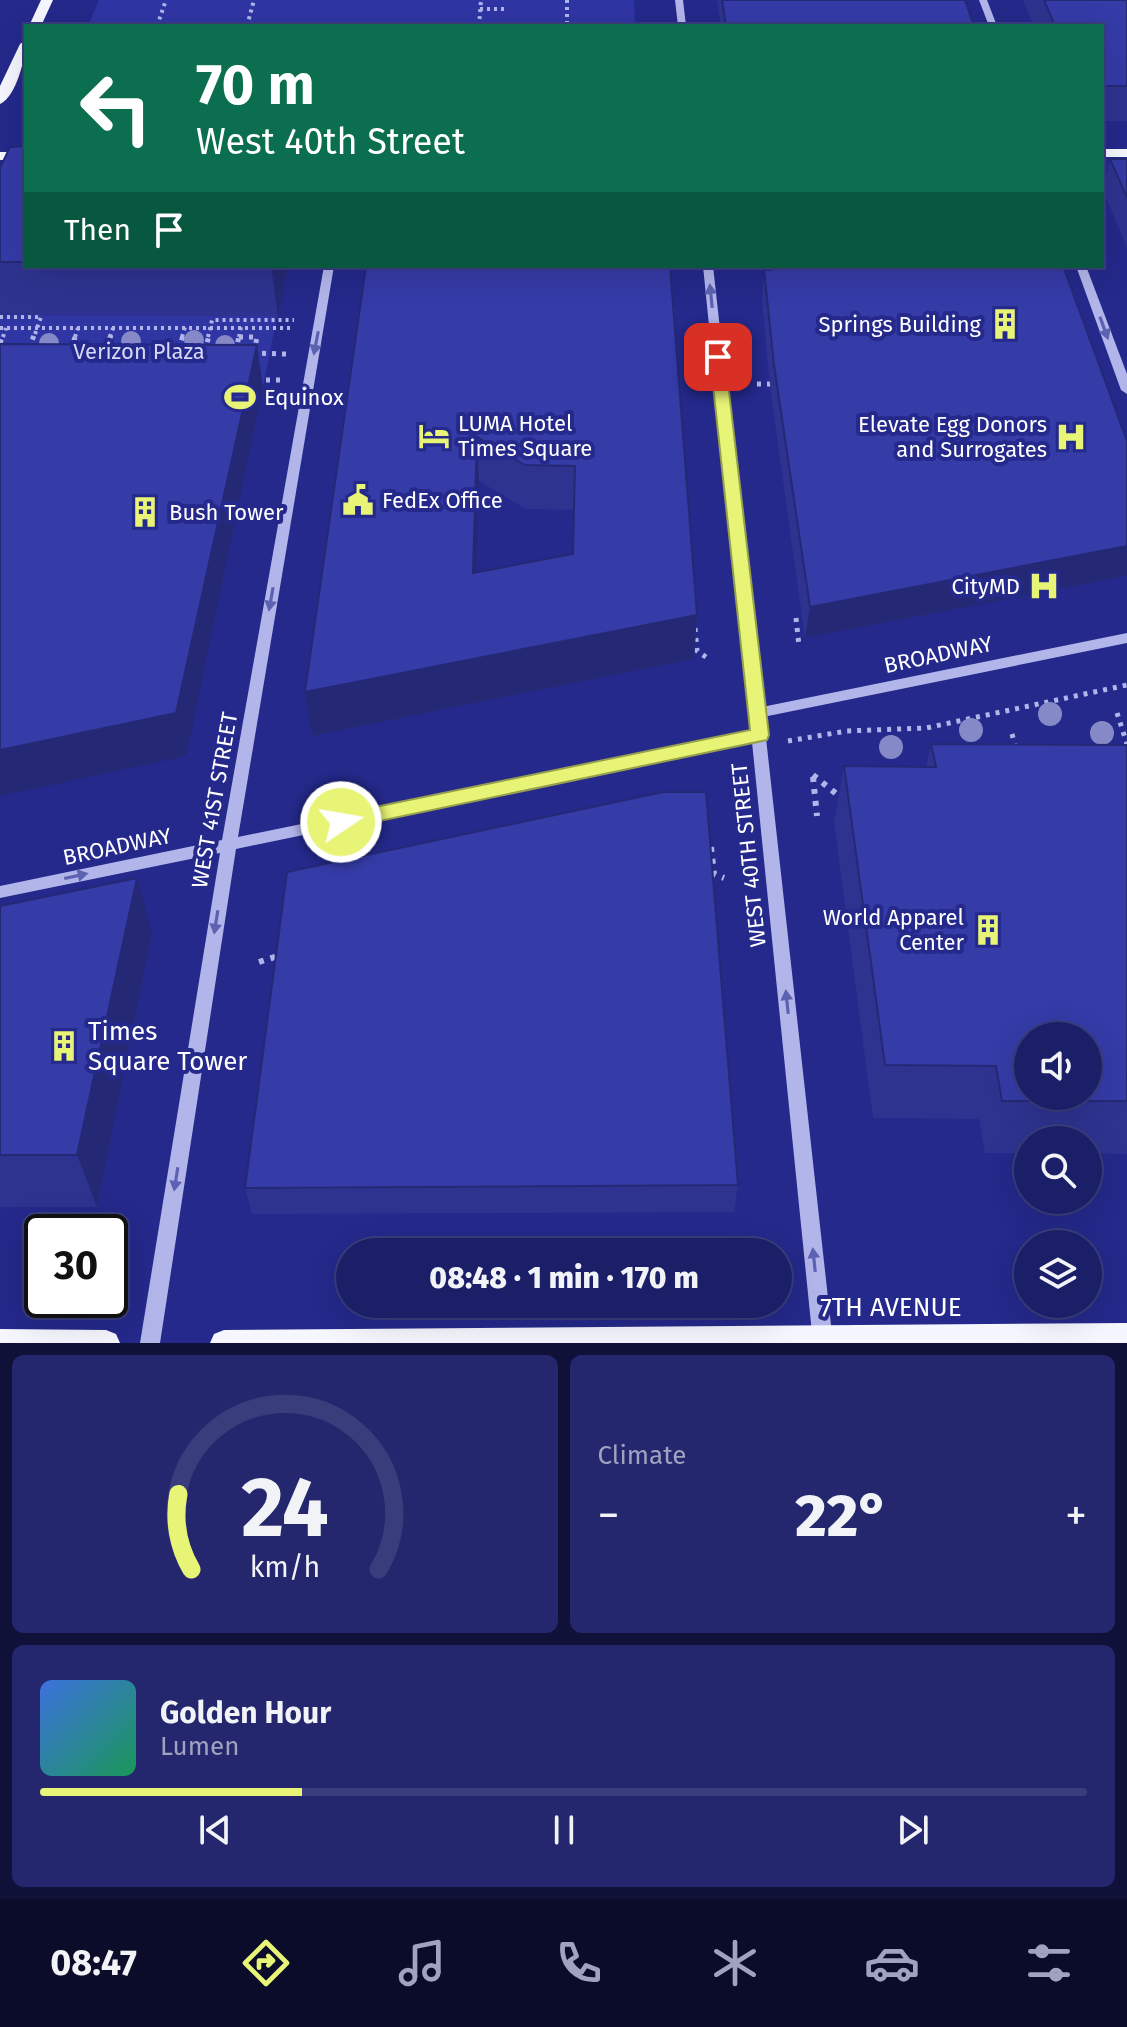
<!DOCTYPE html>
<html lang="en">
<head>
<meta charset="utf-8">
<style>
	body { margin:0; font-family:"Fira Sans",sans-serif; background:#24276e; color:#f1f3f6; height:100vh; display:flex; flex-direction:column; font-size:30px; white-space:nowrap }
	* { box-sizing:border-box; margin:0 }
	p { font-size:26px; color:#a0a2c0 }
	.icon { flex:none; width:44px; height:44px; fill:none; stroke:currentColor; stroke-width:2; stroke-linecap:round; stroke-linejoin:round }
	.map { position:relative; height:1343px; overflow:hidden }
	.drawer { display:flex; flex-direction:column; gap:12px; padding:12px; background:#0f1139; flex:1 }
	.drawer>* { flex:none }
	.guide { position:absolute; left:24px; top:24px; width:1080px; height:244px; border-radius:0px; box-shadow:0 8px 32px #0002,0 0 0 2px #393d7c; background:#0b6e4f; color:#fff; overflow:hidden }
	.fabs { position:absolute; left:1014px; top:1022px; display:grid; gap:16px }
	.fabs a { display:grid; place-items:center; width:88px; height:88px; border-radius:50%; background:#1b1f68; box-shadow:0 8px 32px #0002,0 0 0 2px #393d7c; font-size:40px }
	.speed { position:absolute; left:24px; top:1214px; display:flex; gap:16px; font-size:40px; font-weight:700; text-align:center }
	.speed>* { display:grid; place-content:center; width:104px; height:104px; border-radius:50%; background:#1b1f68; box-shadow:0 8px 32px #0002,0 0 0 2px #393d7c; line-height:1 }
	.speed .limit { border:4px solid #111; border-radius:12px; background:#fff; color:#111 }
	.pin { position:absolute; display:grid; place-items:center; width:68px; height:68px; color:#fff; margin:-34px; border-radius:16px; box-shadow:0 4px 12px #0006 }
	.me { position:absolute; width:88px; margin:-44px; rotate:78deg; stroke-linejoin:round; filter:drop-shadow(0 0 6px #0008) }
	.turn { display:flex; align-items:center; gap:28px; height:168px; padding:0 40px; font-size:36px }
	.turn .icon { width:104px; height:104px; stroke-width:2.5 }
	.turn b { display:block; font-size:56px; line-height:68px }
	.then { display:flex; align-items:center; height:76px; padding:0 40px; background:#0003; gap:16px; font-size:30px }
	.big { font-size:60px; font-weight:800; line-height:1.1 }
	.drawer .widget { flex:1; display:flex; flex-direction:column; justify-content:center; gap:12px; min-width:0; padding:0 28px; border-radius:12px; background:#24276e }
	.drawer .dial { align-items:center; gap:0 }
	.dial svg { height:208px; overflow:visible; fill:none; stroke:#393d7c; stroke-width:7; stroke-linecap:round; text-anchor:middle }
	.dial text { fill:#f1f3f6; stroke:none }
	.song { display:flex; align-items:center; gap:24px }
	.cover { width:96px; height:96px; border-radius:12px; background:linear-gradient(135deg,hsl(220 70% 55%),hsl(150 70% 35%)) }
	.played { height:8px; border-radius:4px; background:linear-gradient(90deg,#e7f476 25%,#393d7c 25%) }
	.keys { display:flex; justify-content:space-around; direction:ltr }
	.heat { display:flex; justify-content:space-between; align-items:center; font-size:44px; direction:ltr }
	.drawer .tiles { flex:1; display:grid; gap:12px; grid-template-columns:1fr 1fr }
	.widget:last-child { grid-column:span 2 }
	.trip { position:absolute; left:336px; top:1238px; width:456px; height:80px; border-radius:40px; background:#1b1f68; box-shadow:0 8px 32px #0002,0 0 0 2px #393d7c; font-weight:800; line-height:80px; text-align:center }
	.tabs { display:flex; height:128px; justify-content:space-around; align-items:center; background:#0b0c2a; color:#a0a2c0 }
	.tabs .icon { width:56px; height:56px }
	.tabs .selected { color:#e7f476 }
	.tabs b { font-size:36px; color:#f1f3f6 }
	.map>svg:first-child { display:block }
	.green { fill:#2f35a3 }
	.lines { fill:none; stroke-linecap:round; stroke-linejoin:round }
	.path-far2 { stroke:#b2b5ea; stroke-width:4; stroke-dasharray:3 4; stroke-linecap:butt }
	.path-far1 { stroke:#b2b5ea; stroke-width:5; stroke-dasharray:4 6; stroke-linecap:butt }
	.path { stroke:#b2b5ea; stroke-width:6; stroke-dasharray:5 7; stroke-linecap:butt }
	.minor { fill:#b2b5ea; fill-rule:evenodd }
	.major { fill:#f6f6fe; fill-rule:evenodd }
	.tree { fill:#8689c7 }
	.wall { fill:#2e3390; fill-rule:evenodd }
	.shaded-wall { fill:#252975 }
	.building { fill:#353ba7; stroke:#252975; stroke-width:2; fill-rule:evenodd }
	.oneway { fill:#5d61b1 }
	.route { fill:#e7f476; stroke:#969f4d; stroke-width:2 }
	.labels { text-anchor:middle; stroke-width:8; stroke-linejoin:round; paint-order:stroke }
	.poi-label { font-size:22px; fill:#fff; stroke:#24298b; text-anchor:end }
	.park-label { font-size:22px; fill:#d6d8f8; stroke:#24298b }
	.street-label { font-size:22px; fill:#fff; stroke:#24298b }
	.near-poi-label { font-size:26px; fill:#fff; stroke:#24298b; text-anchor:start }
	.near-street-label { font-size:26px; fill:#fff; stroke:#24298b }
</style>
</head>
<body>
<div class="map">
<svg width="1127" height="1343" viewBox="0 0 1127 1343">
	<rect width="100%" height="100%" fill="#24298b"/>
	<g class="green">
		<polygon points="99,0 634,0 635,26 88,26"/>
		<polygon points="0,315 277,316 263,387 0,386"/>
	</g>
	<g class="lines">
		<g class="path-far2">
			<polyline points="567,0 567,26"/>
			<polyline points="480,9 506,9"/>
			<polyline points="157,26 166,0"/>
			<polyline points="247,26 254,0"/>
			<polyline points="352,26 381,26"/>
			<polyline points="479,26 481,0"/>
			<polyline points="0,317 41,317 34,337"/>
			<polyline points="0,328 291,328"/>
			<polyline points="3,337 6,328"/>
			<polyline points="75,337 78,328"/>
			<polyline points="110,337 113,328"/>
			<polyline points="182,337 185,327"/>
			<polyline points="208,337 212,320 294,320"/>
			<polyline points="239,337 241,327"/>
		</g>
		<g class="path-far1">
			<polyline points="239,337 257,337 254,352"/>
			<polyline points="0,343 3,335"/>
			<polyline points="106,348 111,335"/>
			<polyline points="29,349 34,335"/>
			<polyline points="70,350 76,335"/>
			<polyline points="179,350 183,335"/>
			<polyline points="205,352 209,335"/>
			<polyline points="236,352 239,335"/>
			<polyline points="252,353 286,354"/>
			<polyline points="256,380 282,380"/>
			<polyline points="757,384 775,384"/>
			<polyline points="796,618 799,646"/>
			<polyline points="695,628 697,651 706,657"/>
			<polyline points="1117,713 1127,744"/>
			<polyline points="1012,734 1016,749"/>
			<polyline points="788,741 847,731 926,728 1127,685"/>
		</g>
		<g class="path">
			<polyline points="813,775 844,800"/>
			<polyline points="813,777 817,816"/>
			<polyline points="711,847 714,874 724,878"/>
			<polyline points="259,962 278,956"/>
		</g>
		<g class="minor">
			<polygon points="675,0 683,0 686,26 678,26"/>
			<polygon points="979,0 987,0 997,26 989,26"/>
			<polygon points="324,266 334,266 238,837 750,732 703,266 713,266 762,707 1127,633 1127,643 763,717 767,735 766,738 833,1343 813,1343 752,742 236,849 160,1343 140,1343 220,853 0,898 0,886 222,840"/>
			<polygon points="1076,266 1086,266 1127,374 1127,394 1121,390"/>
		</g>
		<g class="major">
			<polygon points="41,0 53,0 41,26 29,26"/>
			<path d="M26,40C26,57 16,97 0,104V86L20,44Z"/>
			<rect x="1102" y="149" width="25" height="8"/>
			<rect x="0" y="152" width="26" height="8"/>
			<polygon points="1127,1323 1127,1343 210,1343 214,1334 224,1330"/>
			<polygon points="0,1329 106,1330 116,1334 120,1343 0,1343"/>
		</g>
	</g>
	<g class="tree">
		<circle cx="194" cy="340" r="10"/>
		<circle cx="131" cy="341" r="10"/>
		<circle cx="49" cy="343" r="10"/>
		<circle cx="225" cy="345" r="10"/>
		<circle cx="1050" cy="714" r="12"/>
		<circle cx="971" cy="730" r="12"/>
		<circle cx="1102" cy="733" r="12"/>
		<circle cx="891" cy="747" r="12"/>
	</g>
	<g class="wall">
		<polygon points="717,0 965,0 974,26 721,26"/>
		<polygon points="1023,0 1127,0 1127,121 1102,121 1102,26 1034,26"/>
		<polygon points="26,146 26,266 288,266 278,316 0,315 0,168"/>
		<polygon points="1110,159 1127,159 1127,248 1103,190"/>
		<path d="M366,266H670L697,615L694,659L312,736ZM479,481L526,509L574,510L573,554L476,573Z"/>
		<polygon points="763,266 1063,266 1127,441 1127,576 805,638 771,395 762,300 764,273"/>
		<polygon points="931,744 1127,745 1127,1154 1088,1153 1088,1140 1028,1140 1028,1153 985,1153 979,1119 873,1118 834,822 844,766 926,767"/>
		<polygon points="0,906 152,933 97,1207 0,1207"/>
		<polygon points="738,1185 734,1212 252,1214 245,1188"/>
	</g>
	<g class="shaded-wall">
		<polygon points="271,266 288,266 278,316"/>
		<polygon points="257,345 263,387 186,756 0,796 0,750"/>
		<polygon points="477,437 479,481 475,618 473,573"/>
		<polygon points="1127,546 1127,576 805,638 810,607"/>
		<polygon points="697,615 694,659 312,736 305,692"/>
		<polygon points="137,878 152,933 97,1207 77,1155"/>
	</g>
	<g class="building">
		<polygon points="722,0 965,0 974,26 726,26"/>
		<polygon points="1044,0 1127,0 1127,86 1102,86 1102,26 1055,26"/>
		<polygon points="26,146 26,262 0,262 0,168 10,147"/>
		<polygon points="1110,159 1127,159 1127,198"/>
		<path d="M366,266H670L697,615L305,692ZM477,437L525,465L575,466L573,554L473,573Z"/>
		<polygon points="770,266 1063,266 1127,441 1127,546 810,607 774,365 764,270 771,270"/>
		<polygon points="0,344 257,345 176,713 0,750"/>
		<path d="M931,744L1127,745V1101H1002L996,1066L885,1065L844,766L936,767ZM1028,1036H1088V1096H1028Z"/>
		<polygon points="663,792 706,792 738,1185 245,1188 287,872"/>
		<polygon points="137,878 77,1155 0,1155 0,906"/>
	</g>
	<defs><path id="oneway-solid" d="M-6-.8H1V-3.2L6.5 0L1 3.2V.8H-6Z" transform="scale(2)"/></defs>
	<g class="oneway">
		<use href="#oneway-solid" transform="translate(711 296) rotate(-96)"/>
		<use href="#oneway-solid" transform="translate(1104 328) rotate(70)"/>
		<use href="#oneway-solid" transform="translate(316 343) rotate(101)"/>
		<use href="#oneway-solid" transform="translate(271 599) rotate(100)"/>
		<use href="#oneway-solid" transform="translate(76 876) rotate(-12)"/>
		<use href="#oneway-solid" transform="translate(216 922) rotate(99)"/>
		<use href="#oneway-solid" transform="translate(787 1002) rotate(-96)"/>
		<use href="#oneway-solid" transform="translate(176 1179) rotate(99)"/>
		<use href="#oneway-solid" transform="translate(814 1260) rotate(-96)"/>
	</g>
	<polygon class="route" points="718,352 725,357 769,735 767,740 341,829 334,827 331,822 334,816 341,814 750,730 710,357"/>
	<defs>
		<symbol id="building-bare" viewBox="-9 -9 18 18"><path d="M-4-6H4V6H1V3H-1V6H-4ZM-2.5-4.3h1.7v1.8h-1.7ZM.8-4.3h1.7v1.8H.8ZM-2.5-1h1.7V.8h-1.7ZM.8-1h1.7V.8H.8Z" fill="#e7f476" stroke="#24298b" stroke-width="2.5" paint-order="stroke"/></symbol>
		<symbol id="stadium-bare" viewBox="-9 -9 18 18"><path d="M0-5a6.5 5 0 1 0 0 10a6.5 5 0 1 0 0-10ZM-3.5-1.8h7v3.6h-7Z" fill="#e7f476" stroke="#24298b" stroke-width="2.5" paint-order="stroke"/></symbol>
		<symbol id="hotel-bare" viewBox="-9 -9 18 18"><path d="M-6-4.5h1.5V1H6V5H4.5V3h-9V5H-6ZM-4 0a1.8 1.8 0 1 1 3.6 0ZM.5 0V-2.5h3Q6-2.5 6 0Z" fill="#e7f476" stroke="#24298b" stroke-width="2.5" paint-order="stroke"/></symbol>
		<symbol id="hospital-bare" viewBox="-9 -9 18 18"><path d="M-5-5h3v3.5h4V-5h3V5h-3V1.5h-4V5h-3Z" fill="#e7f476" stroke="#24298b" stroke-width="2.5" paint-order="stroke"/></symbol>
		<symbol id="civic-bare" viewBox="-9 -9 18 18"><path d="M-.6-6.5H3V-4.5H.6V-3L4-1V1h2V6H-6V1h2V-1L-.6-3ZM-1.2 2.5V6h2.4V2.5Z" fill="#e7f476" stroke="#24298b" stroke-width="2.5" paint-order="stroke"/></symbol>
	</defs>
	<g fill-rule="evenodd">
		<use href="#building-bare" x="983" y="302" width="44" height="44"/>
		<use href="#stadium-bare" x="218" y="375" width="44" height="44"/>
		<use href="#hotel-bare" x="412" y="414" width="44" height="44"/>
		<use href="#hospital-bare" x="1049" y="415" width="44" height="44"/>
		<use href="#civic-bare" x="336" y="478" width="44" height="44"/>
		<use href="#building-bare" x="123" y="490" width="44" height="44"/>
		<use href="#hospital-bare" x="1022" y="564" width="44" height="44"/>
		<use href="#building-bare" x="966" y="908" width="44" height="44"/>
		<use href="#building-bare" x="42" y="1024" width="44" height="44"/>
	</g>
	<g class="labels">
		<g class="poi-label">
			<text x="981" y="332">Springs Building</text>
			<text x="264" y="405" text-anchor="start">Equinox</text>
			<text x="458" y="431" text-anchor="start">LUMA Hotel<tspan x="458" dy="25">Times Square</tspan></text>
			<text x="1047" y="432">Elevate Egg Donors<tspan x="1047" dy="25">and Surrogates</tspan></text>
			<text x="382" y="508" text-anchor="start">FedEx Office</text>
			<text x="169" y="520" text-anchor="start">Bush Tower</text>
			<text x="1020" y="594">CityMD</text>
			<text x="964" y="925">World Apparel<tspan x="964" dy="25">Center</tspan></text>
		</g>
		<g class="park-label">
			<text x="139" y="359">Verizon Plaza</text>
		</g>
		<g class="street-label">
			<text transform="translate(938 654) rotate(-12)" y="8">BROADWAY</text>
			<text transform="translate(214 800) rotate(-80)" y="8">WEST 41ST STREET</text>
			<text transform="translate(117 846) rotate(-12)" y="8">BROADWAY</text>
			<text transform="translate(748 855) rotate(-96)" y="8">WEST 40TH STREET</text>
		</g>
		<g class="near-poi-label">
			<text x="88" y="1040">Times<tspan x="88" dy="30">Square Tower</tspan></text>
		</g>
		<g class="near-street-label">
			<text x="891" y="1316">7TH AVENUE</text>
		</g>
	</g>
</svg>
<div class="fabs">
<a><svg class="icon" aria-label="sound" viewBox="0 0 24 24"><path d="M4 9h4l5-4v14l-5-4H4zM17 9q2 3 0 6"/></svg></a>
<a><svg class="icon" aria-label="search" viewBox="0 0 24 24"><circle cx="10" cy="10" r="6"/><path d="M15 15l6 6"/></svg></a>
<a><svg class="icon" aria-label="layers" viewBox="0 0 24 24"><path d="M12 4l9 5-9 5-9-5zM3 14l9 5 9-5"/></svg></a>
</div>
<div class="speed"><div class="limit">30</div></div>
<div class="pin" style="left:718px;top:357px;background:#d93025"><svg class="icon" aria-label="arrive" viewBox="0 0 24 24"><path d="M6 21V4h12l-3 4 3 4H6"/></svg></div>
<svg class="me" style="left:341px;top:822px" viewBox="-20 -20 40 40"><circle r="17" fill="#e7f476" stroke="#fff" stroke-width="3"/><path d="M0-11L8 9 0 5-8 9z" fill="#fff"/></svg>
<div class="trip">08:48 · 1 min · 170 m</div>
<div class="guide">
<div class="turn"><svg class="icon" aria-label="left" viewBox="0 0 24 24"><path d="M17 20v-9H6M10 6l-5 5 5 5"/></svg><div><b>70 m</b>West 40th Street</div></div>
<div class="then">Then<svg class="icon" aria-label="arrive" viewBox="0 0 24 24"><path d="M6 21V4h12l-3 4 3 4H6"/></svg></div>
</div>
</div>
<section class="drawer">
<div class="tiles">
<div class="widget dial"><svg viewBox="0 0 100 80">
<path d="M14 69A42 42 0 1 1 86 69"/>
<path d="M14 69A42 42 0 0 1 9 40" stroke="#e7f476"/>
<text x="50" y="56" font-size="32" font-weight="700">24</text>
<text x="50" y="72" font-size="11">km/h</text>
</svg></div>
<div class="widget"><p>Climate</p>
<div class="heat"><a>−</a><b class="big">22°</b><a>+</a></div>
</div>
<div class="widget">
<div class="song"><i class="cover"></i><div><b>Golden Hour</b><p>Lumen</p></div></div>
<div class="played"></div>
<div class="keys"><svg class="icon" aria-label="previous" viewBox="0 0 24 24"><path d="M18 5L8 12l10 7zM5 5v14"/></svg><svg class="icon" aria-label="pause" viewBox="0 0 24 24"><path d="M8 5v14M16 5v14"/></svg><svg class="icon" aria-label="next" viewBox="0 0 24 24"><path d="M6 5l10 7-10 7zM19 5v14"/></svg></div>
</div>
</div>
</section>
<nav class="tabs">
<b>08:47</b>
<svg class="icon selected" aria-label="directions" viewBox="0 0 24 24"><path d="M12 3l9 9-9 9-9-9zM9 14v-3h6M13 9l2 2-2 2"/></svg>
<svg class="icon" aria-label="music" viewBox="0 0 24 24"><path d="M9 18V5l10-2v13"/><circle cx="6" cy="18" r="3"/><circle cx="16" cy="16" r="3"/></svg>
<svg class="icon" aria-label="phone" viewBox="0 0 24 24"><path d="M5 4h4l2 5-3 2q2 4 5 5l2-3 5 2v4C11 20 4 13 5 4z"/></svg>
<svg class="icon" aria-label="climate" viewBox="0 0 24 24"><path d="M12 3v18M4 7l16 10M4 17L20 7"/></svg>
<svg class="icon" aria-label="car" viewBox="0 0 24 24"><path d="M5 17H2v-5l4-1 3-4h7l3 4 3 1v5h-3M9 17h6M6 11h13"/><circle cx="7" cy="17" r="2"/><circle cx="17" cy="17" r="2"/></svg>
<svg class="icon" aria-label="filters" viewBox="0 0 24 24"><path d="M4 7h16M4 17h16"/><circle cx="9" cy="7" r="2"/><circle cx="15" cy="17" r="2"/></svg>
</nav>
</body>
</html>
